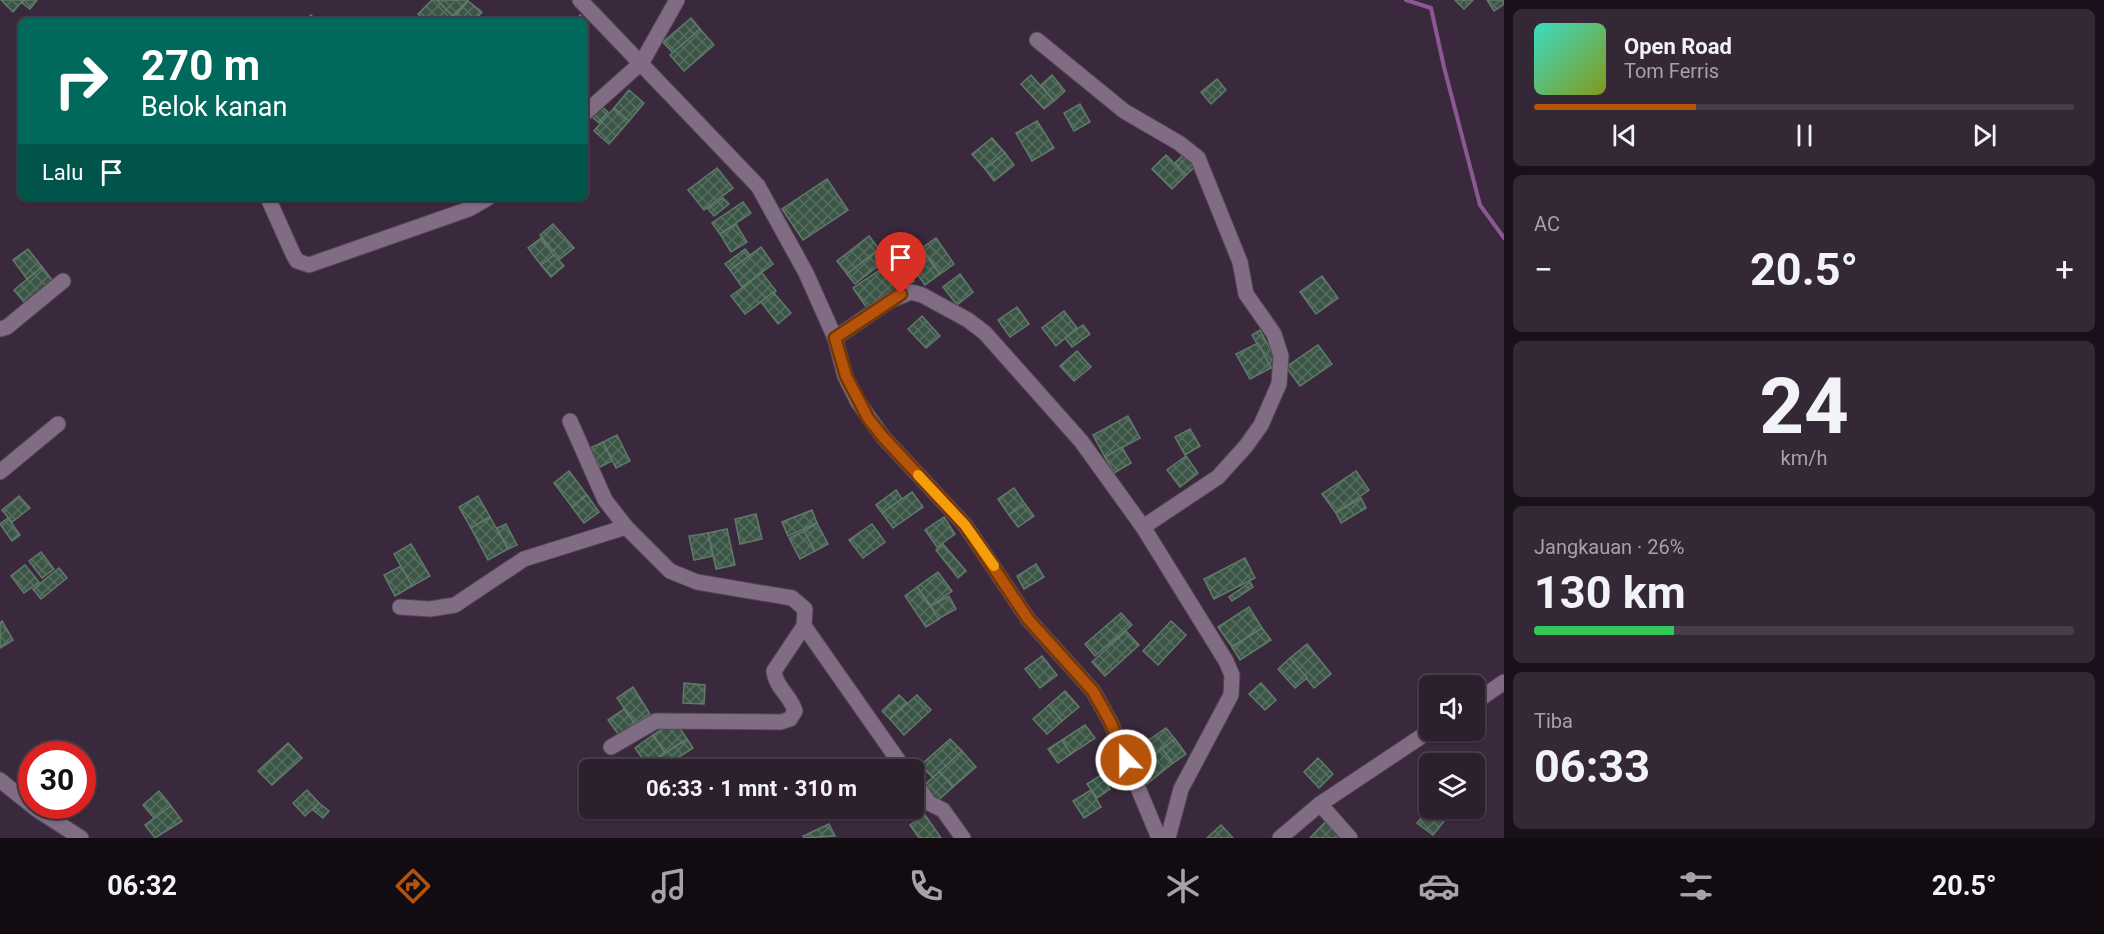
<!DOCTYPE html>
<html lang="id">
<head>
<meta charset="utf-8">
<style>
	body { margin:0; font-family:Roboto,sans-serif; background:#342736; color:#f1f3f6; height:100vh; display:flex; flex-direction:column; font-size:22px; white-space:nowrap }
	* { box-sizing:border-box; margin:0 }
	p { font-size:20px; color:#a6a2aa }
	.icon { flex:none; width:33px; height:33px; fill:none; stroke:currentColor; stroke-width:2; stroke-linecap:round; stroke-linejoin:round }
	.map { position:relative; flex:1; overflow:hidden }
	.sheet { display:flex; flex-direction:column; gap:9px; padding:9px; background:#181119; width:600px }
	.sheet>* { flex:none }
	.guide { position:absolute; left:18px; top:18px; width:570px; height:183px; border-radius:9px; box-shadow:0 2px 4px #0004,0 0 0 2px #483d4a; background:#00695c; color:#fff; overflow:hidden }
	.controls { position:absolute; left:1419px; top:675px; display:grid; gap:12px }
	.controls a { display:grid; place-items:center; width:66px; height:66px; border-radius:9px; background:#2c1f2e; box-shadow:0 2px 4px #0004,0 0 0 2px #483d4a; font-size:30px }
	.speed { position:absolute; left:18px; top:741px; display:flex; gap:12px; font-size:30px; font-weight:700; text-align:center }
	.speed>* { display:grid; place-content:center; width:78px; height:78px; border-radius:50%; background:#2c1f2e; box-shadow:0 2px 4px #0004,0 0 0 2px #483d4a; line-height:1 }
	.speed .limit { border:9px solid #d22; background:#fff; color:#111 }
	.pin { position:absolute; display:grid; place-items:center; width:51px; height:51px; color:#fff; margin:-62px -26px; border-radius:50% 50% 50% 0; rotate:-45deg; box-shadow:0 0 6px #0007 }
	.pin .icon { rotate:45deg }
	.me { position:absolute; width:66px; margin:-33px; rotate:338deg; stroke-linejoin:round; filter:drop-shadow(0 0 4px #0008) }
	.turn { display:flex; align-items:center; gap:21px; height:126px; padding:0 24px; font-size:27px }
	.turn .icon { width:78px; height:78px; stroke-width:2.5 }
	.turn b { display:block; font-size:42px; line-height:51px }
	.then { display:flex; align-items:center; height:57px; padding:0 24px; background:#0003; gap:12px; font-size:22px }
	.big { font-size:45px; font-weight:700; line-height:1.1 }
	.sheet .tile { flex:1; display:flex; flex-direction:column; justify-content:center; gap:9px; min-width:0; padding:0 21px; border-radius:9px; background:#342736 }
	.sheet .dial { align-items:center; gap:0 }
	.dial b { font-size:78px; line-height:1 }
	.song { display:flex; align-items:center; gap:18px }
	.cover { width:72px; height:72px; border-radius:9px; background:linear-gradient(135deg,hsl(170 70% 55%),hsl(70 70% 35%)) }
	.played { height:6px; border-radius:3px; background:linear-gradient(90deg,#b45309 30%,#483d4a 30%) }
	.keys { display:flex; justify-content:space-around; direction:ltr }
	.heat { display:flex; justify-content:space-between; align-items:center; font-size:33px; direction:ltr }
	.charge { height:9px; border-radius:4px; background:linear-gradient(90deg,#34c759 26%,#483d4a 0) }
	.trip { position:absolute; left:579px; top:759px; width:345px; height:60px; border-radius:9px; background:#2c1f2e; box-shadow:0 2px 4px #0004,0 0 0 2px #483d4a; font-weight:700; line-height:60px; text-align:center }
	.menu { display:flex; height:96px; justify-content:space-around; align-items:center; background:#120c12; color:#a6a2aa }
	.menu .icon { width:42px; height:42px }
	.menu .active { color:#b45309 }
	.menu b { font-size:27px; color:#f1f3f6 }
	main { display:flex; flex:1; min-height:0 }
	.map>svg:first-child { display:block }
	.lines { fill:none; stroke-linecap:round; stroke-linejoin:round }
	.stream { stroke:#8a5991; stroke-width:4 }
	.building { fill:url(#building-cross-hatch); stroke:#607b6a; stroke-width:1.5 }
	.street-casing { stroke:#534455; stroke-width:17 }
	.street { stroke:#816d83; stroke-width:15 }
	.route-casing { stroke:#753606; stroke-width:15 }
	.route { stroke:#b45309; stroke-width:10 }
	.slow { stroke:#f59e0b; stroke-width:10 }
</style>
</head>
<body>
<main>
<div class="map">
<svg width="1504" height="838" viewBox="0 0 1504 838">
	<defs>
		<pattern id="building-cross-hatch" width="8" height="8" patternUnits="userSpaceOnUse" patternTransform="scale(1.5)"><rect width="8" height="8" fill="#3b5646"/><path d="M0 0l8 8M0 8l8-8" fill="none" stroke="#586e61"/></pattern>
	</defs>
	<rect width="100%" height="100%" fill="#3a293d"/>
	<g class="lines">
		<polyline class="stream" points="1406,0 1431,8 1444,67 1480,205 1504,238"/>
	</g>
	<g class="building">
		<polygon points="1,0 23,0 13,12"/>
		<polygon points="24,0 37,0 30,9 22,3"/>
		<polygon points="432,0 437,0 453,16 447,21 425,21 418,14"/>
		<polygon points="437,0 467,0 468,1 453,16"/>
		<polygon points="1455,0 1473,0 1464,9"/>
		<polygon points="1487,0 1504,0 1504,4 1494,11"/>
		<polygon points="468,1 482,12 474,21 451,21"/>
		<polygon points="311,15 317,21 305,21"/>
		<polygon points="580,15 586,21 585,22 575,21"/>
		<polygon points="691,18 700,29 673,53 663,42"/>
		<polygon points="700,29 714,45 684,71 670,55"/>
		<polygon points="1031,75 1054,101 1044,109 1021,84"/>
		<polygon points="1052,75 1065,91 1054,101 1041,85"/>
		<polygon points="1217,79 1226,90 1211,104 1201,92"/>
		<polygon points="629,90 644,103 629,121 614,108"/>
		<polygon points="1080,104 1090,122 1074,131 1064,113"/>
		<polygon points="600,105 608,112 599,123 591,116"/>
		<polygon points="614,108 629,121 609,144 594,131"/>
		<polygon points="1037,121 1054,148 1032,161 1016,133"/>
		<polygon points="992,138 1005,153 985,169 972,154"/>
		<polygon points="1186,152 1198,164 1186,175 1175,163"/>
		<polygon points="1005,153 1014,165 994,181 985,169"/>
		<polygon points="1166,155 1186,175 1172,189 1152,169"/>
		<polygon points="717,168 733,188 704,210 688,190"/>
		<polygon points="827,179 848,210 803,240 782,209"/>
		<polygon points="723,198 729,204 714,216 708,209"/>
		<polygon points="743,202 751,213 720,234 712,223"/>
		<polygon points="553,224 574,248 560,259 540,235"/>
		<polygon points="736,224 747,242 731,252 720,234"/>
		<polygon points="869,236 879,249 847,274 837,261"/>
		<polygon points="905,237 911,250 903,254 896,242"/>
		<polygon points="541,238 554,255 541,265 528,248"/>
		<polygon points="936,238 954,264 940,274 922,248"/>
		<polygon points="761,247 773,264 742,287 730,270"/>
		<polygon points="28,249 42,267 27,279 13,260"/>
		<polygon points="745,249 750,255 730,270 725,264"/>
		<polygon points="879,249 887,259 855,284 847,274"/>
		<polygon points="554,255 564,266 551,277 541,265"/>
		<polygon points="927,257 940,274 925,285 912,267"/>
		<polygon points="898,258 914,281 903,288 887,265"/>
		<polygon points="887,265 903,288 869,311 853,288"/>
		<polygon points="42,267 53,281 25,303 14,290"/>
		<polygon points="762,273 776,291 745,314 731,296"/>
		<polygon points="960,274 973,292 957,305 943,287"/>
		<polygon points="1322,276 1338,298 1316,314 1300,292"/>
		<polygon points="773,292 791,313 778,324 761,302"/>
		<polygon points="1017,307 1029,324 1010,337 998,320"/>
		<polygon points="1064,311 1077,328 1056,346 1042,328"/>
		<polygon points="922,316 940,336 926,348 908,329"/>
		<polygon points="1083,325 1090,334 1072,347 1065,338"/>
		<polygon points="1260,330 1278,364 1271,368 1252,335"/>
		<polygon points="1258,343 1271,368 1250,379 1236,354"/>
		<polygon points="1318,345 1332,364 1300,386 1286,367"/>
		<polygon points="1077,351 1091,367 1074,381 1060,366"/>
		<polygon points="1128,416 1140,438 1105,457 1093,435"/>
		<polygon points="1190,429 1200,446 1185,455 1175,437"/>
		<polygon points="617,435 630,461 616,468 603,442"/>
		<polygon points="603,442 612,461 600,467 590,448"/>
		<polygon points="1122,447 1131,463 1114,473 1105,457"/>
		<polygon points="1186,456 1198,473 1180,487 1167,470"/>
		<polygon points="569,471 587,495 572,507 554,483"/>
		<polygon points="1356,471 1369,490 1336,513 1322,494"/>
		<polygon points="1014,488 1025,504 1009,515 998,499"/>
		<polygon points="896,490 902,499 882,513 876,505"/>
		<polygon points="912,492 923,507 893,528 882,513"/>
		<polygon points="587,495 599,512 584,523 572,507"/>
		<polygon points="19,496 30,508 12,522 2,510"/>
		<polygon points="478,496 490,517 471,528 459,507"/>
		<polygon points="1361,498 1366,508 1341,523 1336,513"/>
		<polygon points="1025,504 1034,516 1018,527 1009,515"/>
		<polygon points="812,510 817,523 788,536 782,522"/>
		<polygon points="756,514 762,539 740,544 735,519"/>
		<polygon points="490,517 508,549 488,560 471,528"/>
		<polygon points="944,517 955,534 937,547 925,530"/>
		<polygon points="8,518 20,535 12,541 0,524"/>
		<polygon points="817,523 828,544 815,551 804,531"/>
		<polygon points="506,524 517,545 508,549 497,528"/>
		<polygon points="872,524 885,542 863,558 849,540"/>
		<polygon points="727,529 735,565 716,569 708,533"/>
		<polygon points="804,531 815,551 800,559 789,538"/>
		<polygon points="708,533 713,556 694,560 689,536"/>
		<polygon points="411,544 430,576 412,586 394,554"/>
		<polygon points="943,544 966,571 958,578 936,550"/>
		<polygon points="41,552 54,569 42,578 29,561"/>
		<polygon points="1245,558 1255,578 1214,599 1204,579"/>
		<polygon points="1036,564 1044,577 1024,589 1017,576"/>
		<polygon points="25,565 39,582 24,593 11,576"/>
		<polygon points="401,566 412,586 395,596 384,575"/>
		<polygon points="59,568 67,578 41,599 33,589"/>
		<polygon points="938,572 952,591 931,606 917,587"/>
		<polygon points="1250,582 1253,587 1232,601 1229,597"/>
		<polygon points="917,587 939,619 926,627 905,596"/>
		<polygon points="949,596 956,609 938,619 931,606"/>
		<polygon points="1249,607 1262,628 1232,647 1218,627"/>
		<polygon points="1121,613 1132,625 1095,656 1085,644"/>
		<polygon points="2,621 13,640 0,648 0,623"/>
		<polygon points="1171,621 1186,635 1158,665 1143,651"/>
		<polygon points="1262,628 1271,640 1240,660 1232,647"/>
		<polygon points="1126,631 1139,645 1105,676 1092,662"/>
		<polygon points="1307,644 1331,674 1314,688 1290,658"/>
		<polygon points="1042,656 1057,675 1040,688 1025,669"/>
		<polygon points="1290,658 1307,678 1295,688 1278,669"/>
		<polygon points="684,683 705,685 704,704 683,703"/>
		<polygon points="1261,683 1276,700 1265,710 1249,694"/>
		<polygon points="633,687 650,714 635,724 617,698"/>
		<polygon points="1065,691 1079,707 1062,721 1049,705"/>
		<polygon points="899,695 907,703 890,719 882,711"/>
		<polygon points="917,695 931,710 904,735 890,719"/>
		<polygon points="1049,705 1062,721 1047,734 1033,719"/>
		<polygon points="624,709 635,724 619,735 608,720"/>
		<polygon points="675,721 687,739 665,753 653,735"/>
		<polygon points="1085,725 1095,738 1071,754 1062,740"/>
		<polygon points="1166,728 1175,739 1150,757 1142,745"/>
		<polygon points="653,735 665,753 647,765 635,748"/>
		<polygon points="687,739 693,748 662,768 656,759"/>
		<polygon points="950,739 962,751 933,778 921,765"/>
		<polygon points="1175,739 1186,754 1173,763 1162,749"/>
		<polygon points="1062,740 1071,754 1058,763 1048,749"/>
		<polygon points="288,743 302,758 272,785 258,771"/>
		<polygon points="1162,749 1173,763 1147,784 1135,769"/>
		<polygon points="962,751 976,767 953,787 939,772"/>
		<polygon points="1318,758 1333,774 1319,788 1304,772"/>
		<polygon points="939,772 953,787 935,803 921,788"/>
		<polygon points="1101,775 1110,789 1097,798 1087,784"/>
		<polygon points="307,790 319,803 305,816 293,803"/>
		<polygon points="1091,790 1101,807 1084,818 1073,801"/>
		<polygon points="159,791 171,806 155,819 143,805"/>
		<polygon points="319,803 329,811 323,818 313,810"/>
		<polygon points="171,806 182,821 155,838 145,825"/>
		<polygon points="1430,807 1452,811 1433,835 1417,823"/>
		<polygon points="925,815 941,838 919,838 910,825"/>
		<polygon points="1327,820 1345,838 1310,838"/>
		<polygon points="829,824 835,836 804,838 803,836"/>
		<polygon points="1221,825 1233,838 1207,838"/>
	</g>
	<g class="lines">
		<defs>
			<g id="street">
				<polyline points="580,0 758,186 806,273 835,338 845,376 858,402 883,437 965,525 1028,619 1093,691 1110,721 1159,838"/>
				<polyline points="1037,40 1124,111 1179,143 1198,158 1240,262 1246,294 1274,334 1281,356 1279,384 1261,425 1246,446 1218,477 1143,527"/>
				<polyline points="585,113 642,62 677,0"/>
				<polyline points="268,198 293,254 297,261 309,265 469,209 488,198"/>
				<polyline points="0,329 7,327 63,281"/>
				<polyline points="835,338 891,300 911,292 922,295 968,320 985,333 1081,441 1143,527 1226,661 1232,675 1231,695 1181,789 1168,838"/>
				<path d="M570,421L605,500L626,527L670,571L697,582L792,598L805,609L804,626L774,671C775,687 791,696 795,711L790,719L781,722L656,721L611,747"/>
				<polyline points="0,472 58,424"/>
				<polyline points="400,607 430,609 455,605 524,559 626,527"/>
				<polyline points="804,626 905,770"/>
				<polyline points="1474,703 1504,682"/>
				<polyline points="0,780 36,809 81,838"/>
				<polyline points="914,781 929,803 943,810 963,838"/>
				<polyline points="1320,804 1350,838"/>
				<polyline points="1280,838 1320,804 1431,730"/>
			</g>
		</defs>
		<use href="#street" class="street-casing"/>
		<use href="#street" class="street"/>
	</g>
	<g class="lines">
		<defs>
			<polyline id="route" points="901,294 835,338 846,376 868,418 883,437 965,525 1028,619 1093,691 1110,721 1126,760"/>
		</defs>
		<use href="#route" class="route-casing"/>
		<use href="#route" class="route"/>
		<polyline class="slow" points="918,475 965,525 994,566"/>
	</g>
</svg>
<div class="controls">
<a><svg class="icon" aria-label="sound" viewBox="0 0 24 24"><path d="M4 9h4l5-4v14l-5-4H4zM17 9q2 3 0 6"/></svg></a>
<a><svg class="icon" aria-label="layers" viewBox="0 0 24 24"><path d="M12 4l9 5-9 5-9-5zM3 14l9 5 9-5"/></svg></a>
</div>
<div class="speed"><div class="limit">30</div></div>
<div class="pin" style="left:901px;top:294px;background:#d93025"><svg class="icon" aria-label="arrive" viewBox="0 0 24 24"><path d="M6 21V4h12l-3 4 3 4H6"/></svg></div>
<svg class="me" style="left:1126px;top:760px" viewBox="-20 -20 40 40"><circle r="17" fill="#b45309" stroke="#fff" stroke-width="3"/><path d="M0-11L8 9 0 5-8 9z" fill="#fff"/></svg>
<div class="trip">06:33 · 1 mnt · 310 m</div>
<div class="guide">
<div class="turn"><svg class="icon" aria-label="right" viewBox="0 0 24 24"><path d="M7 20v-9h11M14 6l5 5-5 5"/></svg><div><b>270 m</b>Belok kanan</div></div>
<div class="then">Lalu<svg class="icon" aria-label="arrive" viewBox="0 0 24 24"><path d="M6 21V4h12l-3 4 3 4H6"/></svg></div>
</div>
</div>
<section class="sheet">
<div class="tile">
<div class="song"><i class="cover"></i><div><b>Open Road</b><p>Tom Ferris</p></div></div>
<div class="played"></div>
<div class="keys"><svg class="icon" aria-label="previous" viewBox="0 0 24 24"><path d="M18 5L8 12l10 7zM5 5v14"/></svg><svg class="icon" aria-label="pause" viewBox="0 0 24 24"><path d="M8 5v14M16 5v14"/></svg><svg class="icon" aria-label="next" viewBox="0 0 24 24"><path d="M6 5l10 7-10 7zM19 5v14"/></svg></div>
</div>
<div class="tile"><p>AC</p>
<div class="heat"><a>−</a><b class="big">20.5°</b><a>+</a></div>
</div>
<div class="tile dial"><b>24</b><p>km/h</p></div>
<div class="tile"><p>Jangkauan · 26%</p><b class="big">130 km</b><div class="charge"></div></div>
<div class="tile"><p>Tiba</p><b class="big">06:33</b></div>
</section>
</main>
<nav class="menu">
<b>06:32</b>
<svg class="icon active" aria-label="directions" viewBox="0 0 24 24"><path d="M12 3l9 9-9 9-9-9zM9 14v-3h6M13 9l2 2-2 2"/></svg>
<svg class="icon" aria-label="music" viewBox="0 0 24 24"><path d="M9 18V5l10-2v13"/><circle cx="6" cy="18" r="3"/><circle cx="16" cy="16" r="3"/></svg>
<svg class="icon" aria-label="phone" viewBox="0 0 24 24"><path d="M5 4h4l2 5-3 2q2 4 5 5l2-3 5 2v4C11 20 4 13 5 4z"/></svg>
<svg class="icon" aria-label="climate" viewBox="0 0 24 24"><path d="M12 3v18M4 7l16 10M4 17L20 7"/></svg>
<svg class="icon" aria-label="car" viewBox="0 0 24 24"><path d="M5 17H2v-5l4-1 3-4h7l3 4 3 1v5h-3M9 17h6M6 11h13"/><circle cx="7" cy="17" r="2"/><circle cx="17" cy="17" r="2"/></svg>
<svg class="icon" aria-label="filters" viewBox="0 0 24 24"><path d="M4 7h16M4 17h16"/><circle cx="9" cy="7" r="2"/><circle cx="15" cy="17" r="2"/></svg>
<b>20.5°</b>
</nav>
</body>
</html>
